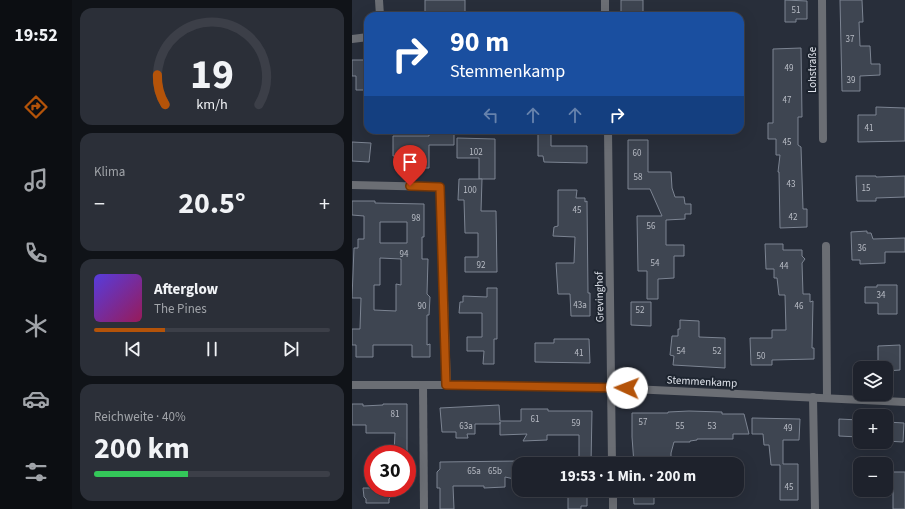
<!DOCTYPE html>
<html lang="de">
<head>
<meta charset="utf-8">
<style>
	body { margin:0; font-family:"Source Sans 3",sans-serif; background:#2b2f38; color:#f1f3f6; height:100vh; display:flex; flex-direction:column; font-size:15px; white-space:nowrap }
	* { box-sizing:border-box; margin:0 }
	p { font-size:13px; color:#a1a4a9 }
	.icon { flex:none; width:22px; height:22px; fill:none; stroke:currentColor; stroke-width:2; stroke-linecap:round; stroke-linejoin:round }
	.map { position:relative; flex:1; overflow:hidden }
	.details { display:flex; flex-direction:column; gap:8px; padding:8px; background:#101318; width:280px }
	.details>* { flex:none }
	.hud { position:absolute; left:12px; top:12px; width:380px; height:122px; border-radius:12px; box-shadow:0 4px 16px #0002,0 0 0 1px #3c3f48; background:#1a4fa0; color:#fff; overflow:hidden }
	.fabs { position:absolute; left:501px; top:361px; display:grid; gap:8px }
	.fabs a { display:grid; place-items:center; width:40px; height:40px; border-radius:8px; background:#1e222c; box-shadow:0 4px 16px #0002,0 0 0 1px #3c3f48; font-size:20px }
	.speed { position:absolute; left:12px; top:445px; display:flex; gap:8px; font-size:20px; font-weight:700; text-align:center }
	.speed>* { display:grid; place-content:center; width:52px; height:52px; border-radius:50%; background:#1e222c; box-shadow:0 4px 16px #0002,0 0 0 1px #3c3f48; line-height:1 }
	.speed .limit { border:6px solid #d22; background:#fff; color:#111 }
	.pin { position:absolute; display:grid; place-items:center; width:34px; height:34px; color:#fff; margin:-41px -17px; border-radius:50% 50% 50% 0; rotate:-45deg; box-shadow:0 0 4px #0007 }
	.pin .icon { rotate:45deg }
	.me { position:absolute; width:44px; margin:-22px; rotate:272deg; stroke-linejoin:round; filter:drop-shadow(0 0 3px #0008) }
	.turn { display:flex; align-items:center; gap:14px; height:84px; padding:0 20px; font-size:18px }
	.turn .icon { width:52px; height:52px; stroke-width:2.5 }
	.turn b { display:block; font-size:28px; line-height:34px }
	.lanes { display:flex; align-items:center; height:38px; padding:0 20px; background:#0003; justify-content:center; gap:20px; direction:ltr }
	.lanes .off { opacity:.35 }
	.big { font-size:30px; font-weight:700; line-height:1.1 }
	.details .widget { flex:1; display:flex; flex-direction:column; justify-content:center; gap:6px; min-width:0; padding:0 14px; border-radius:12px; background:#2b2f38 }
	.details .dial { align-items:center; gap:0 }
	.dial svg { height:104px; overflow:visible; fill:none; stroke:#3c3f48; stroke-width:7; stroke-linecap:round; text-anchor:middle }
	.dial text { fill:#f1f3f6; stroke:none }
	.song { display:flex; align-items:center; gap:12px }
	.cover { width:48px; height:48px; border-radius:6px; background:linear-gradient(135deg,hsl(250 70% 55%),hsl(330 70% 35%)) }
	.played { height:4px; border-radius:2px; background:linear-gradient(90deg,#b45309 30%,#3c3f48 30%) }
	.keys { display:flex; justify-content:space-around; direction:ltr }
	.heat { display:flex; justify-content:space-between; align-items:center; font-size:22px; direction:ltr }
	.charge { height:6px; border-radius:3px; background:linear-gradient(90deg,#34c759 40%,#3c3f48 0) }
	.trip { position:absolute; left:160px; top:457px; width:232px; height:40px; border-radius:12px; background:#1e222c; box-shadow:0 4px 16px #0002,0 0 0 1px #3c3f48; font-weight:700; line-height:40px; text-align:center }
	main { display:flex; flex:1; min-height:0 }
	.tabs { display:flex; flex-direction:column; width:72px; justify-content:space-around; align-items:center; background:#0c0e12; color:#a1a4a9 }
	.tabs .icon { width:28px; height:28px }
	.tabs .selected { color:#b45309 }
	.tabs b { font-size:18px; color:#f1f3f6 }
	.map>svg:first-child { display:block }
	.building { fill:#3e4551; stroke:#7c8492; fill-rule:evenodd }
	.lines { fill:none; stroke-linecap:round; stroke-linejoin:round }
	.minor { stroke:#6b6e74; stroke-width:8 }
	.route-casing { stroke:#753606; stroke-width:10 }
	.route { stroke:#b45309; stroke-width:7 }
	.labels { text-anchor:middle; stroke-width:4; stroke-linejoin:round; paint-order:stroke }
	.number-label { font-size:9px; fill:#b8bcc5 }
	.street-label { font-size:11px; fill:#e0e4ec; stroke:#1e2530 }
</style>
</head>
<body>
<main>
<nav class="tabs">
<b>19:52</b>
<svg class="icon selected" aria-label="directions" viewBox="0 0 24 24"><path d="M12 3l9 9-9 9-9-9zM9 14v-3h6M13 9l2 2-2 2"/></svg>
<svg class="icon" aria-label="music" viewBox="0 0 24 24"><path d="M9 18V5l10-2v13"/><circle cx="6" cy="18" r="3"/><circle cx="16" cy="16" r="3"/></svg>
<svg class="icon" aria-label="phone" viewBox="0 0 24 24"><path d="M5 4h4l2 5-3 2q2 4 5 5l2-3 5 2v4C11 20 4 13 5 4z"/></svg>
<svg class="icon" aria-label="climate" viewBox="0 0 24 24"><path d="M12 3v18M4 7l16 10M4 17L20 7"/></svg>
<svg class="icon" aria-label="car" viewBox="0 0 24 24"><path d="M5 17H2v-5l4-1 3-4h7l3 4 3 1v5h-3M9 17h6M6 11h13"/><circle cx="7" cy="17" r="2"/><circle cx="17" cy="17" r="2"/></svg>
<svg class="icon" aria-label="filters" viewBox="0 0 24 24"><path d="M4 7h16M4 17h16"/><circle cx="9" cy="7" r="2"/><circle cx="15" cy="17" r="2"/></svg>
</nav>
<section class="details">
<div class="widget dial"><svg viewBox="0 0 100 80">
<path d="M14 69A42 42 0 1 1 86 69"/>
<path d="M14 69A42 42 0 0 1 8 46" stroke="#b45309"/>
<text x="50" y="56" font-size="32" font-weight="700">19</text>
<text x="50" y="72" font-size="11">km/h</text>
</svg></div>
<div class="widget"><p>Klima</p>
<div class="heat"><a>−</a><b class="big">20.5°</b><a>+</a></div>
</div>
<div class="widget">
<div class="song"><i class="cover"></i><div><b>Afterglow</b><p>The Pines</p></div></div>
<div class="played"></div>
<div class="keys"><svg class="icon" aria-label="previous" viewBox="0 0 24 24"><path d="M18 5L8 12l10 7zM5 5v14"/></svg><svg class="icon" aria-label="pause" viewBox="0 0 24 24"><path d="M8 5v14M16 5v14"/></svg><svg class="icon" aria-label="next" viewBox="0 0 24 24"><path d="M6 5l10 7-10 7zM19 5v14"/></svg></div>
</div>
<div class="widget"><p>Reichweite · 40%</p><b class="big">200 km</b><div class="charge"></div></div>
</section>
<div class="map">
<svg width="553" height="509" viewBox="0 0 553 509">
	<rect width="100%" height="100%" fill="#282e3a"/>
	<g class="building">
		<rect x="73" y="0" width="40" height="16"/>
		<polygon points="269,0 291,0 291,12 269,13"/>
		<polygon points="433,0 455,1 455,19 444,19 444,22 433,22"/>
		<polygon points="488,0 510,0 511,22 507,22 508,46 518,46 519,64 528,64 528,75 508,76 508,91 490,91"/>
		<polygon points="449,48 450,117 446,117 446,145 449,147 451,209 455,209 455,227 428,228 427,172 426,172 428,155 424,155 424,139 416,139 416,123 421,123 421,49"/>
		<polygon points="0,60 16,60 15,90 4,90 4,76 0,76"/>
		<polygon points="524,107 553,108 553,141 506,142 506,115 524,115"/>
		<polygon points="77,130 102,131 102,145 77,145 77,168 60,168 60,156 41,156 41,136 77,136"/>
		<polygon points="186,133 199,133 199,146 235,146 235,163 192,162 191,156 186,156"/>
		<polygon points="105,138 143,139 143,179 127,179 127,158 105,158"/>
		<polygon points="276,140 296,140 296,172 319,172 320,188 323,197 332,197 333,204 339,204 339,214 333,214 333,219 314,220 314,245 332,245 332,256 322,256 322,278 306,279 306,299 295,299 295,271 286,271 285,216 310,216 298,189 276,189"/>
		<polygon points="0,142 19,143 17,162 0,161"/>
		<polygon points="504,176 524,176 524,177 553,176 553,197 524,198 524,201 505,201"/>
		<polygon points="107,179 130,179 129,211 144,211 145,272 113,272 113,257 126,257 126,233 113,233 112,200 106,200"/>
		<polygon points="206,190 225,190 224,198 233,198 233,202 235,201 236,293 238,293 238,316 219,316 218,294 206,294 204,263 222,263 223,237 201,236 202,227 206,226"/>
		<path d="M0,201H23V203L72,204V237H70V259H76L75,294L78,297L77,315H75V345L78,344V357H60V345H21V357H4V345H0V329H8L9,298H0L2,248H6V239H12V216L0,215ZM28,222H55V243H28ZM28,258L49,259V285L44,284V311L22,310V285H28Z"/>
		<polygon points="515,231 515,233 519,233 521,239 553,238 553,252 533,252 533,263 508,264 508,260 500,260 499,232"/>
		<polygon points="413,244 431,244 431,250 450,250 450,256 453,259 450,263 451,294 458,294 458,302 461,301 460,348 462,348 462,359 420,360 420,365 399,365 398,338 420,338 420,330 434,330 433,295 427,295 425,278 422,278 422,269 414,269"/>
		<polygon points="525,285 545,285 545,314 526,314 526,303 513,303 513,287 525,287"/>
		<polygon points="135,288 145,288 145,339 142,339 142,364 131,364 132,351 115,351 115,337 130,337 130,313 107,313 108,302 111,302 111,296 135,297"/>
		<polygon points="279,302 299,302 299,326 279,325"/>
		<polygon points="328,320 347,321 347,337 373,338 373,368 321,365 322,356 318,355 320,336 326,336 326,329 328,329"/>
		<polygon points="202,339 237,339 238,363 183,362 183,343 202,343"/>
		<polygon points="548,345 548,370 534,371 534,368 526,368 526,346"/>
		<polygon points="0,404 11,404 11,406 31,405 31,404 55,404 55,453 42,453 43,433 14,433 14,425 0,425"/>
		<polygon points="147,405 148,421 169,421 169,409 196,409 196,411 240,411 239,464 227,464 227,435 195,435 195,440 171,441 175,434 148,435 148,422 148,424 123,424 123,434 115,434 116,438 104,438 104,432 90,432 88,408"/>
		<polygon points="337,411 370,412 370,414 392,414 397,434 381,434 381,439 345,439 345,440 338,441 338,442 322,442 319,453 319,464 282,464 280,437 280,413 316,413 316,412"/>
		<polygon points="400,418 448,419 447,440 431,440 431,464 446,464 446,500 428,500 428,465 419,465 417,445 412,445 411,434 400,434"/>
		<polygon points="487,419 507,420 507,437 487,436"/>
		<polygon points="535,422 552,423 551,442 534,441"/>
		<polygon points="167,461 167,480 153,477 153,487 132,488 132,486 101,486 102,509 88,509 88,488 85,488 85,472 88,469 88,462"/>
		<rect x="541" y="472" width="12" height="37"/>
		<polygon points="11,488 39,488 40,496 37,499 37,503 14,503 14,499 12,497"/>
		<polygon points="216,490 235,490 235,506 229,506 229,509 216,509"/>
		<polygon points="281,490 302,490 302,504 282,504"/>
	</g>
	<g class="lines">
		<g class="minor">
			<polyline points="27,0 28,16"/>
			<polyline points="253,0 253,16"/>
			<polyline points="470,0 471,139"/>
			<polyline points="0,39 16,37"/>
			<polyline points="256,130 260,464"/>
			<polyline points="0,185 88,187 95,385"/>
			<polyline points="474,246 475,397"/>
			<polyline points="0,385 95,385 259,388 553,402"/>
			<polyline points="71,385 72,509"/>
			<polyline points="461,397 463,509"/>
			<polyline points="261,490 261,509"/>
		</g>
	</g>
	<g class="lines">
		<defs>
			<polyline id="route" points="58,186 88,187 94,385 275,388"/>
		</defs>
		<use href="#route" class="route-casing"/>
		<use href="#route" class="route"/>
	</g>
	<g class="labels">
		<g class="number-label">
			<text x="444" y="13">51</text>
			<text x="498" y="42">37</text>
			<text x="437" y="71">49</text>
			<text x="499" y="83">39</text>
			<text x="435" y="103">47</text>
			<text x="517" y="131">41</text>
			<text x="435" y="145">45</text>
			<text x="124" y="155">102</text>
			<text x="285" y="156">60</text>
			<text x="286" y="180">58</text>
			<text x="439" y="187">43</text>
			<text x="514" y="191">15</text>
			<text x="118" y="193">100</text>
			<text x="225" y="213">45</text>
			<text x="441" y="220">42</text>
			<text x="64" y="221">98</text>
			<text x="299" y="229">56</text>
			<text x="510" y="251">36</text>
			<text x="52" y="257">94</text>
			<text x="303" y="266">54</text>
			<text x="129" y="268">92</text>
			<text x="432" y="269">44</text>
			<text x="529" y="298">34</text>
			<text x="228" y="308">43a</text>
			<text x="70" y="309">90</text>
			<text x="447" y="309">46</text>
			<text x="288" y="313">52</text>
			<text x="329" y="354">54</text>
			<text x="365" y="354">52</text>
			<text x="227" y="356">41</text>
			<text x="409" y="359">50</text>
			<text x="43" y="417">81</text>
			<text x="183" y="422">61</text>
			<text x="291" y="425">57</text>
			<text x="224" y="426">59</text>
			<text x="114" y="429">63a</text>
			<text x="328" y="429">55</text>
			<text x="360" y="429">53</text>
			<text x="436" y="431">49</text>
			<text x="122" y="474">65a</text>
			<text x="143" y="474">65b</text>
			<text x="437" y="490">45</text>
		</g>
		<g class="street-label">
			<text transform="translate(460 70) rotate(-90)" y="4">Lohstraße</text>
			<text transform="translate(247 297) rotate(-91)" y="4">Grevinghof</text>
			<text transform="translate(350 381) rotate(3)" y="4">Stemmenkamp</text>
		</g>
	</g>
</svg>
<div class="fabs">
<a><svg class="icon" aria-label="layers" viewBox="0 0 24 24"><path d="M12 4l9 5-9 5-9-5zM3 14l9 5 9-5"/></svg></a>
<a>+</a>
<a>−</a>
</div>
<div class="speed"><div class="limit">30</div></div>
<div class="pin" style="left:58px;top:186px;background:#d93025"><svg class="icon" aria-label="arrive" viewBox="0 0 24 24"><path d="M6 21V4h12l-3 4 3 4H6"/></svg></div>
<svg class="me" style="left:275px;top:388px" viewBox="-20 -20 40 40"><circle r="19" fill="#fff"/><path d="M0-13L10 11 0 6-10 11z" fill="#b45309"/></svg>
<div class="trip">19:53 · 1 Min. · 200 m</div>
<div class="hud">
<div class="turn"><svg class="icon" aria-label="right" viewBox="0 0 24 24"><path d="M7 20v-9h11M14 6l5 5-5 5"/></svg><div><b>90 m</b>Stemmenkamp</div></div>
<div class="lanes"><svg class="icon off" aria-label="left" viewBox="0 0 24 24"><path d="M17 20v-9H6M10 6l-5 5 5 5"/></svg><svg class="icon off" aria-label="ahead" viewBox="0 0 24 24"><path d="M12 20V5M6 11l6-6 6 6"/></svg><svg class="icon off" aria-label="ahead" viewBox="0 0 24 24"><path d="M12 20V5M6 11l6-6 6 6"/></svg><svg class="icon" aria-label="right" viewBox="0 0 24 24"><path d="M7 20v-9h11M14 6l5 5-5 5"/></svg></div>
</div>
</div>
</main>
</body>
</html>
